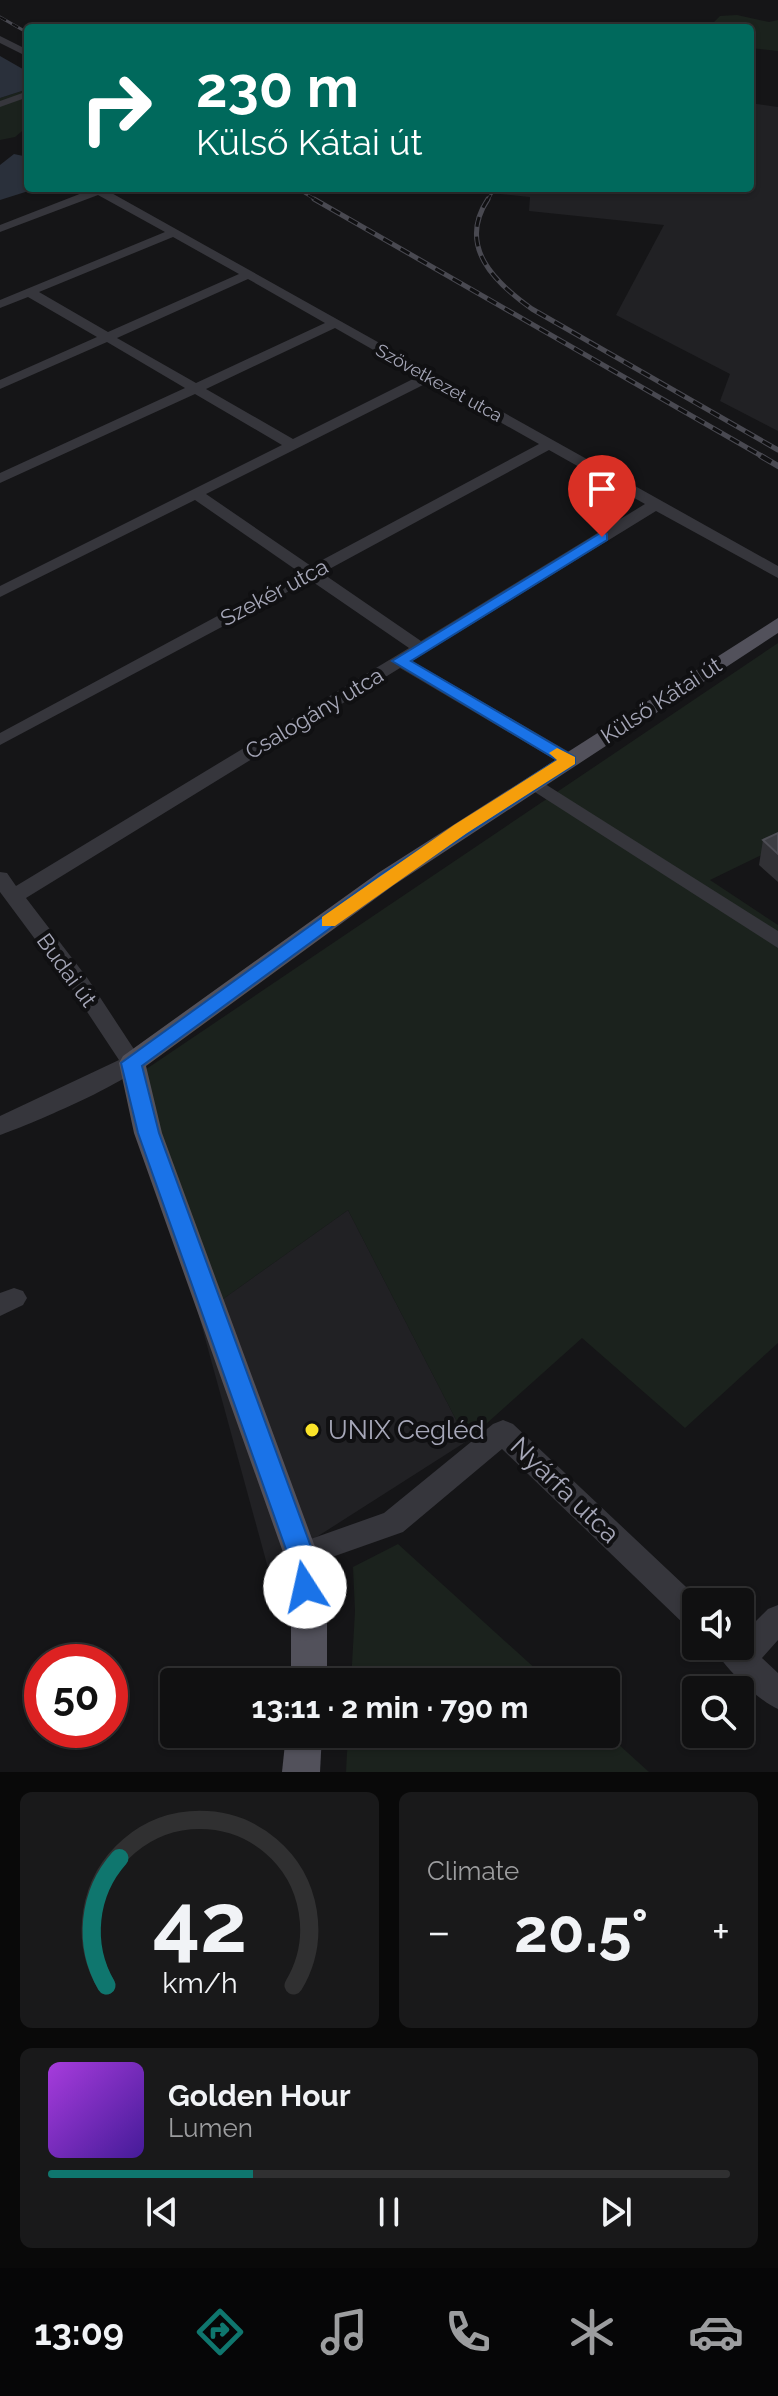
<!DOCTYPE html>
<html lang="en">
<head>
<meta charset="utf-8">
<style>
	body { margin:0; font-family:Raleway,sans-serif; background:#19191a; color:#f1f3f6; height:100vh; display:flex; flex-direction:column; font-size:30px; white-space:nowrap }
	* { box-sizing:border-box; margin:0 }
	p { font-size:26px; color:#9c9d9f }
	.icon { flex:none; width:44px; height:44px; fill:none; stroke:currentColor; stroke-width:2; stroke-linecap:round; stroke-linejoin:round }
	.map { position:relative; height:1772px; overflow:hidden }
	.drawer { display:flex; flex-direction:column; gap:20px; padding:20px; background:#090909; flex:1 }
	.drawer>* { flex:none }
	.banner { position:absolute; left:24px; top:24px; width:730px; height:168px; border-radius:8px; box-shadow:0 2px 6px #0004,0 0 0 2px #303031; background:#00695c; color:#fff; overflow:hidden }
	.buttons { position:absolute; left:682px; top:1588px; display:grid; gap:16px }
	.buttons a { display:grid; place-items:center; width:72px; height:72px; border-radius:8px; background:#101011; box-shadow:0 2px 6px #0004,0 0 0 2px #303031; font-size:40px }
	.speed { position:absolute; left:24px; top:1644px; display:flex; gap:16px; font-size:40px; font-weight:700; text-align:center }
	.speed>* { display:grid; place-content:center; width:104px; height:104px; border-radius:50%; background:#101011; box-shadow:0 2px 6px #0004,0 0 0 2px #303031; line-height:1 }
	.speed .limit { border:12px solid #d22; background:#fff; color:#111 }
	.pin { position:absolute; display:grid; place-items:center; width:68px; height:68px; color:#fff; margin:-82px -34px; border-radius:50% 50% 50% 0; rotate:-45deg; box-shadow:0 0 8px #0007 }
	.pin .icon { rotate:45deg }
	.me { position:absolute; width:88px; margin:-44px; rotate:350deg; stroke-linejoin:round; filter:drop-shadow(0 0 6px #0008) }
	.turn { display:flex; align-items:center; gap:28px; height:168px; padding:0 40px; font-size:36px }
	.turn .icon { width:104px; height:104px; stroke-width:2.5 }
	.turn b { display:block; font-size:56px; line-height:68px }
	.big { font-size:60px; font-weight:700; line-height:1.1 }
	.drawer .card { flex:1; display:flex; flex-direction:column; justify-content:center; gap:12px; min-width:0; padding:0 28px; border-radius:12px; background:#19191a }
	.drawer .dial { align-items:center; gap:0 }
	.dial svg { height:208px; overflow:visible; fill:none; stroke:#303031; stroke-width:7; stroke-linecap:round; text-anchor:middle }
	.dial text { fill:#f1f3f6; stroke:none }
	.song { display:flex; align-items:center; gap:24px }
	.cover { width:96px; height:96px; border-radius:12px; background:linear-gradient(135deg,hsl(280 70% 55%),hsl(260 70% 35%)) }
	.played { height:8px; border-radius:4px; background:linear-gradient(90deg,#0f766e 30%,#303031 30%) }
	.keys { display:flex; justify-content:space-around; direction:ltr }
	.heat { display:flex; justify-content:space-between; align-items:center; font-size:44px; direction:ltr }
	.drawer .tiles { flex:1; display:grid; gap:20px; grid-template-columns:1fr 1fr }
	.card:last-child { grid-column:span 2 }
	.trip { position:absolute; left:160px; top:1668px; width:460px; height:80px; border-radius:8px; background:#101011; box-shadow:0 2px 6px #0004,0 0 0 2px #303031; font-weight:700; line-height:80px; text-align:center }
	.dock { display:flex; height:128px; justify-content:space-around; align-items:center; background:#060607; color:#9c9d9f }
	.dock .icon { width:56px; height:56px }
	.dock .current { color:#0f766e }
	.dock b { font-size:36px; color:#f1f3f6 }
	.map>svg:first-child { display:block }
	.built { fill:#212124 }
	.green { fill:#1b221d }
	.water { fill:#2a303b }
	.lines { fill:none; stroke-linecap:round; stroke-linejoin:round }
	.minor { fill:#36363c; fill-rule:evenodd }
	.major { fill:#52515b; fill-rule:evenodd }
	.rail-far2-casing { stroke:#494951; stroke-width:3 }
	.rail-far1-casing { stroke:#494951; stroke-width:5 }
	.rail-casing { stroke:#494951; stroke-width:6 }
	.rail-far2 { stroke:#101012; stroke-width:2; stroke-dasharray:7; stroke-linecap:butt }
	.rail-far1 { stroke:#101012; stroke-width:3; stroke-dasharray:10; stroke-linecap:butt }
	.rail { stroke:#101012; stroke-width:4; stroke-dasharray:12; stroke-linecap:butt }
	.wall { fill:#313135 }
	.building { fill:#3d3e43; stroke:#4e4e55; stroke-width:2 }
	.route { fill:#1a73e8; stroke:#114b97; stroke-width:2 }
	.slow { fill:#f59e0b }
	.poi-dot { fill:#fbe429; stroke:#101012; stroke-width:3 }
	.labels { text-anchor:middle; stroke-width:8; stroke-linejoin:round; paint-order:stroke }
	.far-street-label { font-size:18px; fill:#a6a7b8; stroke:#101012 }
	.street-label { font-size:22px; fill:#a6a7b8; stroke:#101012 }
	.near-poi-label { font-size:26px; fill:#a6a7b8; stroke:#101012; text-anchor:start }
	.near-street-label { font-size:26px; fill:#a6a7b8; stroke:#101012 }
</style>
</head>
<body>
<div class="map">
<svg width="778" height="1772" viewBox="0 0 778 1772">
	<rect width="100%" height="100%" fill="#151517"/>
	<g class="built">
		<polygon points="750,103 778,107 778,431 720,401 730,374 616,315 664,225 529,211 530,197 463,190 750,188"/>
		<polygon points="348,1210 467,1441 268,1568 199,1316"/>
	</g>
	<g class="green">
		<polygon points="737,15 769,22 778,20 778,51 750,48 750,28 732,28 714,22 720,16"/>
		<polygon points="28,89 28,126 15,137 0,140 0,98"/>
		<polygon points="778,643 778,847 710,880 778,925 778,1343 685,1428 582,1338 467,1441 348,1210 199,1316 165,1193 127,1082"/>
		<polygon points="398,1544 550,1682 351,1682 355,1611 353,1567"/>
		<polygon points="606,1733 649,1772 346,1772 348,1734"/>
	</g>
	<g class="water">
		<polygon points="0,56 28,72 28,89 0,98"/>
		<polygon points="14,154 28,157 28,188 38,188 0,200 0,165"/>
	</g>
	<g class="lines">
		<g class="minor">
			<polygon points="0,36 28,50 28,57 0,43"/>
			<polygon points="28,91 28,97 0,107 0,101"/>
			<path d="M95,188H111L108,191L778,566V578L656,511L412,661L576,756L578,760L576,764H562L400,668L26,898L88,979L143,1063C133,1081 24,1127 0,1135V1116L119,1060L72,989L0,892V872L7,873L16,886L409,648L310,580L0,745V733L299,572L195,500L0,597V586L282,445L195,394L0,483V473L185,388L107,342L0,389V380L97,337L28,297L0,308V300L165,232L98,195L0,232V225ZM173,237L239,274L108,332L39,292ZM248,279L325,323L196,383L117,338ZM335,328L419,376L293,439L206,389ZM429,382L539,444L311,566L206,494ZM549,450L645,504L421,641L322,573Z"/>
			<polygon points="534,777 778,931 778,948 527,787 525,783"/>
			<polygon points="14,1288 23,1291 27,1298 23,1305 0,1316 0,1293"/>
			<polygon points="503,1420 513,1424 702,1602 696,1602 696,1630 686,1626 502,1449 403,1532 301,1568 291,1564 287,1555 291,1546 384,1513 493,1424"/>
			<path d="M778,1605V1640L762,1658L778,1673V1709C759,1701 721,1665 713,1646H740V1637L768,1609Z"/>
		</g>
		<g class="major">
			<polygon points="778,618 778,633 394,885 146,1066 162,1133 318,1555 327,1618 327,1682 291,1682 291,1618 284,1555 134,1133 119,1063 123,1056 378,873"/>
			<polygon points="286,1734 322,1734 320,1772 282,1772"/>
		</g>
		<defs>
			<g id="rail-far2">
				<polyline points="0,17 28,33"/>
				<polyline points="296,188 318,201"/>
				<polyline points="487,201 495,188"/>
			</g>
			<g id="rail-far1">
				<polyline points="314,199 765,458"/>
				<path d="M488,199C457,246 494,282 532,309L778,450"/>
			</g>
			<polyline id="rail" points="761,456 778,466"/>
		</defs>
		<use href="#rail-far2" class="rail-far2-casing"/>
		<use href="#rail-far1" class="rail-far1-casing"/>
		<use href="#rail" class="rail-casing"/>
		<use href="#rail-far2" class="rail-far2"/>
		<use href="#rail-far1" class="rail-far1"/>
		<use href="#rail" class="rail"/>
	</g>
	<polygon class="wall" points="778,833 778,882 759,865 763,840"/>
	<polygon class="building" points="778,833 778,854 763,840"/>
	<polygon class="route" points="602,532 607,534 607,540 411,661 575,757 575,764 392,883 142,1066 159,1133 314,1555 319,1587 315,1595 305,1599 296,1595 288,1555 138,1133 121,1063 380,875 557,760 392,661"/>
	<polygon class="slow" points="557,748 575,757 575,764 467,833 335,926 322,926 322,917 454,825 557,760 549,753"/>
	<circle class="poi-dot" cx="312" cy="1430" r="8"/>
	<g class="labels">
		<g class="far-street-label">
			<text transform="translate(439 383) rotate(29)" y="6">Szövetkezet utca</text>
		</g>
		<g class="street-label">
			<text transform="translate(274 592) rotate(-28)" y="8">Szekér utca</text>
			<text transform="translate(661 700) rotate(-33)" y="8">Külső Kátai út</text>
			<text transform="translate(314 713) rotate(-31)" y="8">Csalogány utca</text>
			<text transform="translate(67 970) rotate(54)" y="8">Budai út</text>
		</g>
		<g class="near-poi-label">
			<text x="328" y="1439">UNIX Cegléd</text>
		</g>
		<g class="near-street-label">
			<text transform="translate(565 1490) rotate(44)" y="9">Nyárfa utca</text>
		</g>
	</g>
</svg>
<div class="buttons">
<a><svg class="icon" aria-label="sound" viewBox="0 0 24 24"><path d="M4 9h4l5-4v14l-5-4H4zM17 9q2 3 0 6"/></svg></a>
<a><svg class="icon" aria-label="search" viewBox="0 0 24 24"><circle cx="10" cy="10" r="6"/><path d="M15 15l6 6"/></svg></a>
</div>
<div class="speed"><div class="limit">50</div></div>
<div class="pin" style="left:602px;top:537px;background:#d93025"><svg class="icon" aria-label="arrive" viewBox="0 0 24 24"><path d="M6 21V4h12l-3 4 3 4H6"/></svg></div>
<svg class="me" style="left:305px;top:1587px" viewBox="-20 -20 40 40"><circle r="19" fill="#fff"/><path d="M0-13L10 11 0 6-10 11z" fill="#1a73e8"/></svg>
<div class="trip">13:11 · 2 min · 790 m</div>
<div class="banner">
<div class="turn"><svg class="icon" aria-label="right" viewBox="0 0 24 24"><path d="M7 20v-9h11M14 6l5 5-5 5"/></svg><div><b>230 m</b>Külső Kátai út</div></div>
</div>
</div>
<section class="drawer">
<div class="tiles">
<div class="card dial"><svg viewBox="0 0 100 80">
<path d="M14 69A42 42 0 1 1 86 69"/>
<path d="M14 69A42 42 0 0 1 19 20" stroke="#0f766e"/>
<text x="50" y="56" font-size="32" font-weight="700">42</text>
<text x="50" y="72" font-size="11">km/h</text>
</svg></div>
<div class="card"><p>Climate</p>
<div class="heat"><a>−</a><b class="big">20.5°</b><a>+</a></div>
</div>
<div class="card">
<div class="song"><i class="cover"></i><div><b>Golden Hour</b><p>Lumen</p></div></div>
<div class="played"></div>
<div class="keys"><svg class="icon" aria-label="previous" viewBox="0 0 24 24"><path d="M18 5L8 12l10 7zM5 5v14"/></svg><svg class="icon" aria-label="pause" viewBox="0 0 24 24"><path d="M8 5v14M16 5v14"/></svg><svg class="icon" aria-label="next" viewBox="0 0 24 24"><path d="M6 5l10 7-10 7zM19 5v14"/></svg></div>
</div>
</div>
</section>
<nav class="dock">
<b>13:09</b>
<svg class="icon current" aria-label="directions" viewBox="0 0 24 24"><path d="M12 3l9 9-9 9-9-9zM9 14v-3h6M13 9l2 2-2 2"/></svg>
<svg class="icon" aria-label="music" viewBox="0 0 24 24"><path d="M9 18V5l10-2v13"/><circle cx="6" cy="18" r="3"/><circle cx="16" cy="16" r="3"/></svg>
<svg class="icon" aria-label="phone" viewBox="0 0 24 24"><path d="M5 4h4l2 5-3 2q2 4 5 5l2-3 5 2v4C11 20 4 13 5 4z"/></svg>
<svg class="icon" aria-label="climate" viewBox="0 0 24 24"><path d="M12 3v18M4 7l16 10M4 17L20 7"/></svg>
<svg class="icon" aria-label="car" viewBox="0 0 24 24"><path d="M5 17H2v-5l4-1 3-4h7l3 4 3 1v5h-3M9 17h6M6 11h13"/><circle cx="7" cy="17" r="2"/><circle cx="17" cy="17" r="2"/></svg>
</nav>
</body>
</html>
